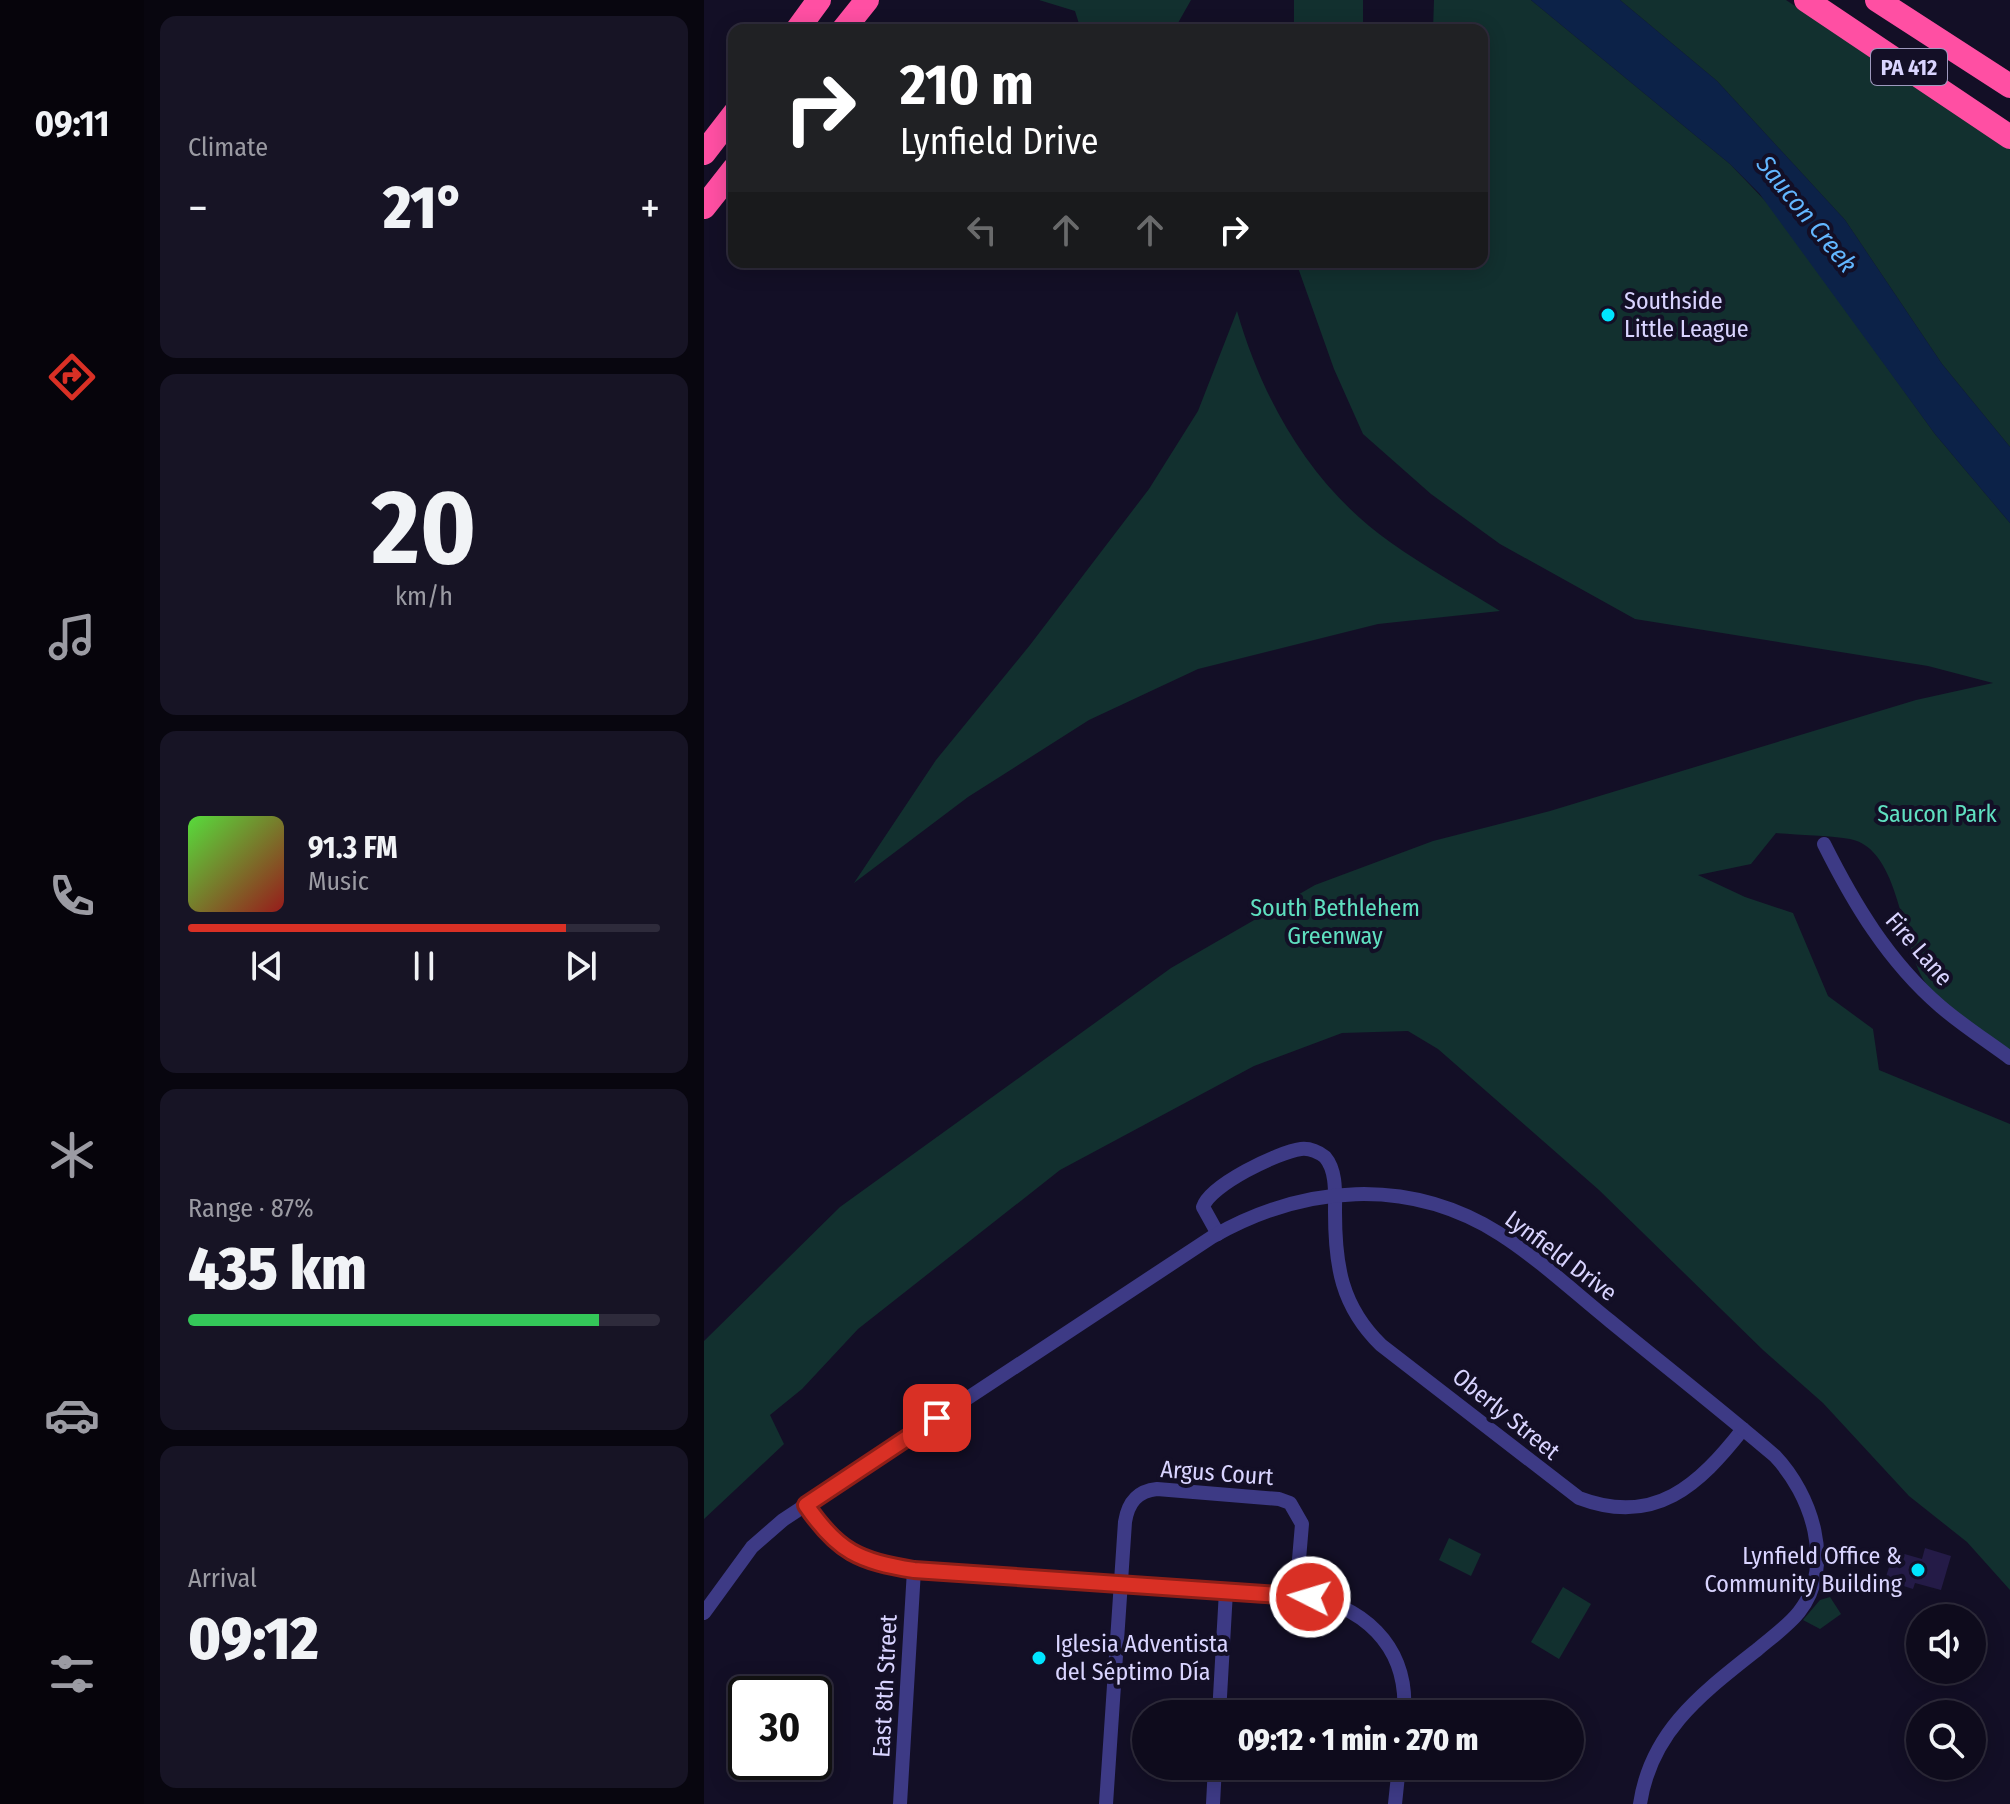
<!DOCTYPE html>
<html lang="en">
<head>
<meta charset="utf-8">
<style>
	body { margin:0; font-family:"Fira Sans Condensed",sans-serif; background:#171425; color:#f1f3f6; height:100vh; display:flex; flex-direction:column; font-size:30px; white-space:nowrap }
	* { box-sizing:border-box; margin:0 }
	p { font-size:26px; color:#9b9ba3 }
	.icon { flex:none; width:44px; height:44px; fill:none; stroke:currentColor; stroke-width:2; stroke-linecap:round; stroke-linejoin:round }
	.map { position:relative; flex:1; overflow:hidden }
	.details { display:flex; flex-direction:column; gap:16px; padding:16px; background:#08060f; width:560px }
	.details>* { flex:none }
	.guide { position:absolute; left:24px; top:24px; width:760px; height:244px; border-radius:16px; box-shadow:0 4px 20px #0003,0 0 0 2px #2e2b3b; background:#202124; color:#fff; overflow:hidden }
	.buttons { position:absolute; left:1202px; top:1604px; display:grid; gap:16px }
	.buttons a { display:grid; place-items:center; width:80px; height:80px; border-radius:50%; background:#0e0b1c; box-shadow:0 4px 20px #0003,0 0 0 2px #2e2b3b; font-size:40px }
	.speed { position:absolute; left:24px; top:1676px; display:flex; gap:16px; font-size:40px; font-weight:700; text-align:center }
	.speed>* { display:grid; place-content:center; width:104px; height:104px; border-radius:50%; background:#0e0b1c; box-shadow:0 4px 20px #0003,0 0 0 2px #2e2b3b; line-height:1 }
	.speed .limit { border:4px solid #111; border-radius:12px; background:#fff; color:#111 }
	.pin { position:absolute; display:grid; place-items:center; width:68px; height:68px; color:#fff; margin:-34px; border-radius:16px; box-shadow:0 4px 12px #0006 }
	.me { position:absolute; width:88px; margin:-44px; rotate:275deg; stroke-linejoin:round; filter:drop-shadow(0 0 6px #0008) }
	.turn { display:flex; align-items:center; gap:28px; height:168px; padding:0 40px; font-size:36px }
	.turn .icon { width:104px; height:104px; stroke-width:2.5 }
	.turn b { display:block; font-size:56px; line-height:68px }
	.lanes { display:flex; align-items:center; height:76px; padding:0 40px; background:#0003; justify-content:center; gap:40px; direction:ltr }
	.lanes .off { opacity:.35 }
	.big { font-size:60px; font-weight:800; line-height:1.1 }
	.details .card { flex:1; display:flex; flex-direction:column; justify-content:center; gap:12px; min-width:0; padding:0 28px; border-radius:16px; background:#171425 }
	.details .dial { align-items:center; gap:0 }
	.dial b { font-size:104px; line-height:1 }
	.song { display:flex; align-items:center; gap:24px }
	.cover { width:96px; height:96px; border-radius:12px; background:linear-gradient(135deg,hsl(110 70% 55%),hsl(0 70% 35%)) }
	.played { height:8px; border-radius:4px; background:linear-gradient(90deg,#d93025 80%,#2e2b3b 80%) }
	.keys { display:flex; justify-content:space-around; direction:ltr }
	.heat { display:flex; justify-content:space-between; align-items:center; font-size:44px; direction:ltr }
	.charge { height:12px; border-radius:6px; background:linear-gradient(90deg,#34c759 87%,#2e2b3b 0) }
	.trip { position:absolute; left:428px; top:1700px; width:452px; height:80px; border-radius:40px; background:#0e0b1c; box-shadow:0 4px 20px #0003,0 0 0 2px #2e2b3b; font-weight:800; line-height:80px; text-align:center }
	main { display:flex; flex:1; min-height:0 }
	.dock { display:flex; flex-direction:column; width:144px; justify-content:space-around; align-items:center; background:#06040b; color:#9b9ba3 }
	.dock .icon { width:56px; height:56px }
	.dock .on { color:#d93025 }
	.dock b { font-size:36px; color:#f1f3f6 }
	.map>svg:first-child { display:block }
	.green { fill:#12302f }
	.water { fill:#0c2248 }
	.building { fill:#241b47 }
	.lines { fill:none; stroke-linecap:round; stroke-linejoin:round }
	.street { stroke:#3d3a85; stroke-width:14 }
	.highway { stroke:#ff4fa3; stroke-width:24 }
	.route-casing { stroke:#8d1f18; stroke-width:20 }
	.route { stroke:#d93025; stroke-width:14 }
	.poi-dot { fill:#00e5ff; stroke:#130f26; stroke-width:3 }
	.labels { text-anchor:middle; stroke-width:8; stroke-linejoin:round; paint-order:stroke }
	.shield { fill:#130f26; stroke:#9e99be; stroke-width:2 }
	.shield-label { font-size:22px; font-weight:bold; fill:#d9d4ff }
	.poi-label { font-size:24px; fill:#d9d4ff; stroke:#130f26; text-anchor:start }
	.park-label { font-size:24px; fill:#5fe0c0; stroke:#130f26 }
	.street-label { font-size:24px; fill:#d9d4ff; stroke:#130f26 }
	.water-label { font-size:26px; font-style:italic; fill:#62b6ff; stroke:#130f26 }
</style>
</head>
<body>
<main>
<nav class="dock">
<b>09:11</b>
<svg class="icon on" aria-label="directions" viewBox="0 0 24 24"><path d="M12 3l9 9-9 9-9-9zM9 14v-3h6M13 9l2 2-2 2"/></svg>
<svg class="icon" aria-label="music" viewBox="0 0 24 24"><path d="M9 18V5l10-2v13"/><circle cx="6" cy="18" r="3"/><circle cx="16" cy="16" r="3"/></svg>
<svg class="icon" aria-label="phone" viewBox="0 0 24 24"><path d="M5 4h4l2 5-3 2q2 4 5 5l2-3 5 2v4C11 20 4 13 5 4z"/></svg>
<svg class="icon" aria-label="climate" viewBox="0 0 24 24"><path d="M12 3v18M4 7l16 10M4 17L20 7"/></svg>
<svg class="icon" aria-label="car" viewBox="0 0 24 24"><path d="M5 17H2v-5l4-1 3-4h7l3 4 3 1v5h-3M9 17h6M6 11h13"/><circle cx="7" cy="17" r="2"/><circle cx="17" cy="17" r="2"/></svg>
<svg class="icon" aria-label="filters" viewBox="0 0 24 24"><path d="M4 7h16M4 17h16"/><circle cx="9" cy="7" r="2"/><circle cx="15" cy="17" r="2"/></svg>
</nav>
<section class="details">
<div class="card"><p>Climate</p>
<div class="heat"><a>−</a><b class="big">21°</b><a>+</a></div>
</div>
<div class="card dial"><b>20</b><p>km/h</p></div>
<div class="card">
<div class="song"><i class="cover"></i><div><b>91.3 FM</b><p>Music</p></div></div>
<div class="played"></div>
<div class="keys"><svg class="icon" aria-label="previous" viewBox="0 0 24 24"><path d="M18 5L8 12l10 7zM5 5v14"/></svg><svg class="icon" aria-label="pause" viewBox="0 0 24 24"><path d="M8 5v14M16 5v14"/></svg><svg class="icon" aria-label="next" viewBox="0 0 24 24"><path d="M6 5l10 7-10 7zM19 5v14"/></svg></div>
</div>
<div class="card"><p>Range · 87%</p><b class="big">435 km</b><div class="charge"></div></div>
<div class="card"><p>Arrival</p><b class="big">09:12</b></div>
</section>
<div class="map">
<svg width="1306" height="1804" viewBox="0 0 1306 1804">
	<rect width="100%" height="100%" fill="#130f26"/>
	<g class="green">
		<polygon points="335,0 487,0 470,30 377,30 371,11"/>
		<rect x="590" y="0" width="69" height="30"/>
		<path d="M730,0H827L1026,164L1068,208L1231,434L1306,523V1053C1278,1032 1240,1012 1221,982C1196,944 1197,849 1146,839C1122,835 1096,835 1072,833L1047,864L994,875L1041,897L1089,913L1124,996L1169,1029L1175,1070L1306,1124V1590L1263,1542L1205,1496L1119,1403L1059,1350L895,1190L734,1049L704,1031L638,1033L550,1066L356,1170L154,1329L98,1389L66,1415L80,1444L0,1519V1341L136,1207L467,968L611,885L729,841L846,811L1212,700L1289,683L1224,666L931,619L796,544L727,494L659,434L630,369L592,262H778V30H729Z"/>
		<polygon points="916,0 1082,0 1306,148 1306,447 1238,364 1141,220 1013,81"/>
		<path d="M533,311C559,402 608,487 686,542C721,567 759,588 796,611L674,624L494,669L385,720L264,797L150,883L232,760L326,645L445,489L494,411Z"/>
		<polygon points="745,1538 777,1554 767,1576 735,1560"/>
		<polygon points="859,1587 887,1604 855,1659 827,1642"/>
		<polygon points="1126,1597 1137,1614 1116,1629 1099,1620 1116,1600"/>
	</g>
	<polygon class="water" points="827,0 916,0 1013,81 1141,220 1238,364 1306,447 1306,523 1231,434 1055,193 1026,164"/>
	<polygon class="building" points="1221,1548 1247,1556 1237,1590 1211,1583 1209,1589 1181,1580 1190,1551 1218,1559"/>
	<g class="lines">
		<g class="street">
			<path d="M1120,844C1150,904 1184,961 1236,1006C1258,1025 1283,1041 1306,1058"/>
			<path d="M514,1234L499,1207C506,1185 574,1152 597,1149C606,1148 613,1151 621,1157C633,1171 631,1194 631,1212C631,1265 637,1306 677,1345L875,1498C951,1527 995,1485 1039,1429"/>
			<path d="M102,1505C128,1543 147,1557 193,1567L592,1595C658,1603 705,1645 700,1714"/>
			<path d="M0,1613L48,1547L79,1520L508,1237C599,1185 704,1176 796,1234C835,1259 870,1292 906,1321C961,1366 1017,1410 1071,1456C1107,1494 1132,1565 1095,1612C1084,1626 1068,1637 1054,1649C1000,1692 947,1730 936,1804"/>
			<polyline points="515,1714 522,1591"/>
			<polyline points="196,1804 210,1570"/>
			<path d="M402,1804L421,1522C424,1503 433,1491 453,1489L575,1499L586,1503L598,1524L592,1595"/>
			<polyline points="509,1804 511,1766"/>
			<polyline points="691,1804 695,1766"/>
		</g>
		<g class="highway">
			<polyline points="1102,0 1306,137"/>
			<polyline points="1173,0 1306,86"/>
			<polyline points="93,30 115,0"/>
			<polyline points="139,30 163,0"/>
			<polyline points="0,153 30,114"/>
			<polyline points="0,207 30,169"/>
		</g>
	</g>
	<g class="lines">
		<defs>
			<path id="route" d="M233,1418L102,1505C134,1552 155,1561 210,1570L606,1597"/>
		</defs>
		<use href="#route" class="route-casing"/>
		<use href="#route" class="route"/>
	</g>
	<g class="poi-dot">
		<circle cx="904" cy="315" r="8"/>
		<circle cx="1214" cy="1570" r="8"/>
		<circle cx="335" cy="1658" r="8"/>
	</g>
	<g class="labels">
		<rect class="shield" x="1167" y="49" width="76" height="36" rx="6"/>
		<g class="shield-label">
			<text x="1205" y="75">PA 412</text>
		</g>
		<g class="poi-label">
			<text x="920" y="309">Southside<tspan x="920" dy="28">Little League</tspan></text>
			<text x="1198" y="1564" text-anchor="end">Lynfield Office &amp;<tspan x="1198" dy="28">Community Building</tspan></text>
			<text x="351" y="1652">Iglesia Adventista<tspan x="351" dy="28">del Séptimo Día</tspan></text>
		</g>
		<g class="park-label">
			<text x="1233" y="822">Saucon Park</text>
			<text x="631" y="916">South Bethlehem<tspan x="631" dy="28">Greenway</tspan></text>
		</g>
		<g class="street-label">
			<text transform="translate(1215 949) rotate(49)" y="8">Fire Lane</text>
			<text transform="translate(857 1256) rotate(37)" y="8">Lynfield Drive</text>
			<text transform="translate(802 1414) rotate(39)" y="8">Oberly Street</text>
			<text transform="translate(513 1473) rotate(4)" y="8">Argus Court</text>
			<text transform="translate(181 1686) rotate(-87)" y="8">East 8th Street</text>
		</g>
		<g class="water-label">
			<text transform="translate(1103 214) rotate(51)" y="9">Saucon Creek</text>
		</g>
	</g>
</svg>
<div class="buttons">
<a><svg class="icon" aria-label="sound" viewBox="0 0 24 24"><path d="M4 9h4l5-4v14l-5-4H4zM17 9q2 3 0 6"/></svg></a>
<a><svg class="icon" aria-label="search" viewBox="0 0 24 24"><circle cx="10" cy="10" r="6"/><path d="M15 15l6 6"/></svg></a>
</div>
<div class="speed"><div class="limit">30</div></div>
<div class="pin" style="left:233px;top:1418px;background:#d93025"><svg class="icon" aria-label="arrive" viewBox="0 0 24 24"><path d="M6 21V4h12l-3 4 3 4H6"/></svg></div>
<svg class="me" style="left:606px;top:1597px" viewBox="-20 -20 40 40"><circle r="17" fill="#d93025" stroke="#fff" stroke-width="3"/><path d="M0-11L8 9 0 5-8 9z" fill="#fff"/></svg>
<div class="trip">09:12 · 1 min · 270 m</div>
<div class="guide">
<div class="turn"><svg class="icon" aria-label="right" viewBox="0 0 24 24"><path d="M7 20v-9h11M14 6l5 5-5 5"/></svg><div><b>210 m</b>Lynfield Drive</div></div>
<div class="lanes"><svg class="icon off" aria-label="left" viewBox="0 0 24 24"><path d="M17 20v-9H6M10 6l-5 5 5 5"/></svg><svg class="icon off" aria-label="ahead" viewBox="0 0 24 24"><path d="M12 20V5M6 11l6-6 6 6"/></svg><svg class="icon off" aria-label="ahead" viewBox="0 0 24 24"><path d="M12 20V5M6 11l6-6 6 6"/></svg><svg class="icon" aria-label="right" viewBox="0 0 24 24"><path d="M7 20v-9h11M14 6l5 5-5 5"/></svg></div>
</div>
</div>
</main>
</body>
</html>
